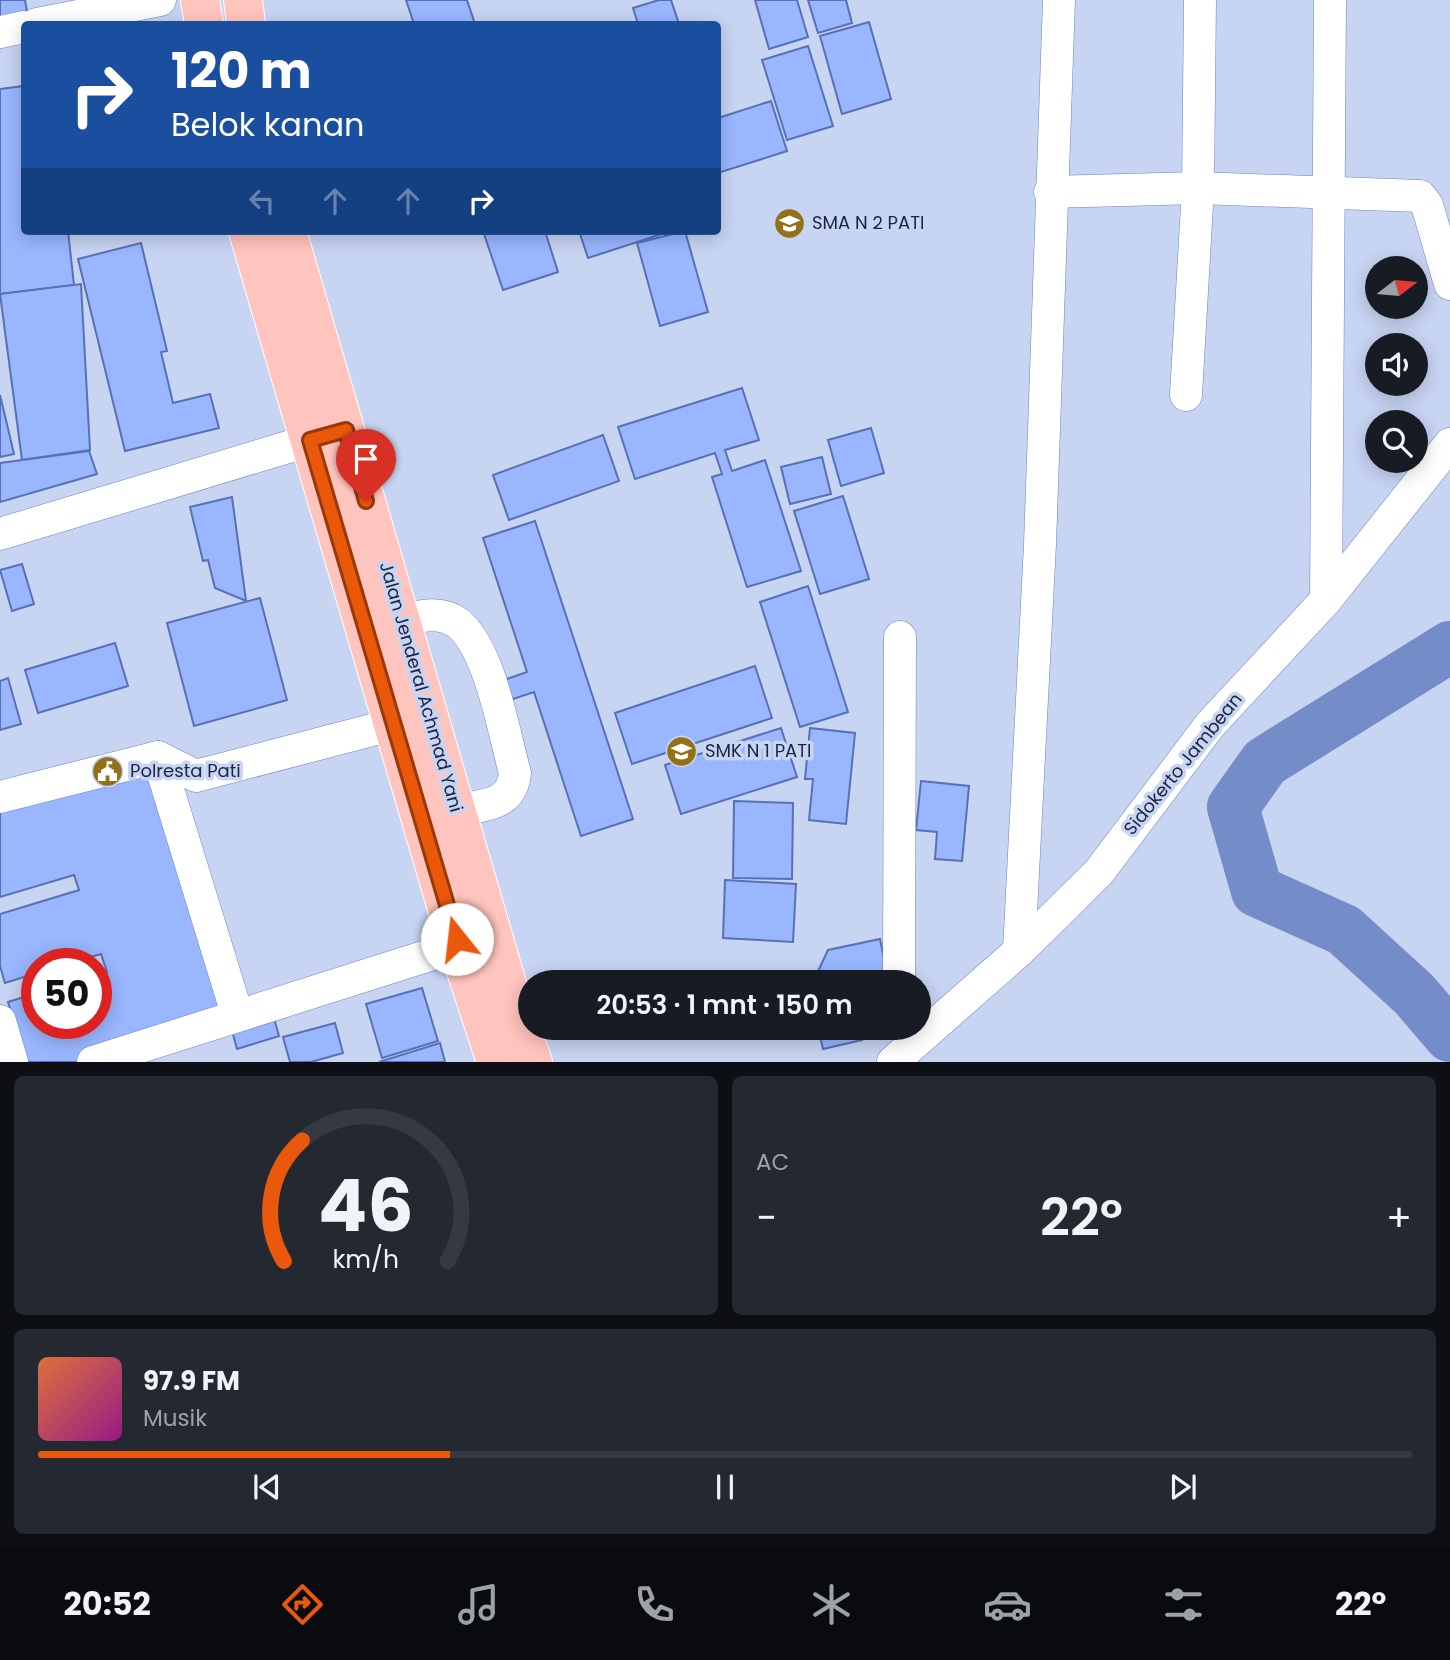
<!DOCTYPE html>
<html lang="id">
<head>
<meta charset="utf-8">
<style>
	body { margin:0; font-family:Poppins,sans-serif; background:#242831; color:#f1f3f6; height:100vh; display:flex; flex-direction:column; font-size:26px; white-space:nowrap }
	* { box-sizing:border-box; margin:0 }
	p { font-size:23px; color:#9ea1a6 }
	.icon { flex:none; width:38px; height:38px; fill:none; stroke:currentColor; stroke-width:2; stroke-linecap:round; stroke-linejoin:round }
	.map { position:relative; height:1062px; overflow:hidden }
	.drawer { display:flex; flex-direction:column; gap:14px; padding:14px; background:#0d0f14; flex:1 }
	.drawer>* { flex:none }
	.banner { position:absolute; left:21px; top:21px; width:700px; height:214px; border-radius:7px; box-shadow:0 4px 18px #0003; background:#1a4fa0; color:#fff; overflow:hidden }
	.needle { width:46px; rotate:74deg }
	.controls { position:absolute; left:1365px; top:256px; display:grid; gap:14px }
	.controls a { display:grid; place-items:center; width:63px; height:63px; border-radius:50%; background:#171b24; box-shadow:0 4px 18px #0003; font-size:35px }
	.speed { position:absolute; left:21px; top:948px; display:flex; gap:14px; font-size:35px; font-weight:700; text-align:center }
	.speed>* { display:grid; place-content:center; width:91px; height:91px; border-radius:50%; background:#171b24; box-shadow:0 4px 18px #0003; line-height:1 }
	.speed .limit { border:10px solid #d22; background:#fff; color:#111 }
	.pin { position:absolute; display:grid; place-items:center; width:60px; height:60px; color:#fff; margin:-72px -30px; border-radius:50% 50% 50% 0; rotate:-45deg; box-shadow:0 0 7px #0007 }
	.pin .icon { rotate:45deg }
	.me { position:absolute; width:77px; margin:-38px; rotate:344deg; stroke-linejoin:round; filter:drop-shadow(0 0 5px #0008) }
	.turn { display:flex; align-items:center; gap:24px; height:147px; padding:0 35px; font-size:32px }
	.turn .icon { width:91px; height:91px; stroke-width:2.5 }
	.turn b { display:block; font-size:49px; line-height:60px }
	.lanes { display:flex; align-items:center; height:66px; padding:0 35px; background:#0003; justify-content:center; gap:35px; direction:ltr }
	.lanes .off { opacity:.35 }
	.big { font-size:52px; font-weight:600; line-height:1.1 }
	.drawer .widget { flex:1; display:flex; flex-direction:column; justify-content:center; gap:10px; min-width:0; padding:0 24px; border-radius:10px; background:#242831 }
	.drawer .dial { align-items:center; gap:0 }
	.dial svg { height:182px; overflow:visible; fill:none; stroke:#363941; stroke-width:7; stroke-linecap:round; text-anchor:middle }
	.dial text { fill:#f1f3f6; stroke:none }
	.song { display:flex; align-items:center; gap:21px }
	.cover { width:84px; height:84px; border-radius:10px; background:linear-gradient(135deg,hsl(20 70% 55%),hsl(310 70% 35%)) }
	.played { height:7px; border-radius:4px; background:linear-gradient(90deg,#ea580c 30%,#363941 30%) }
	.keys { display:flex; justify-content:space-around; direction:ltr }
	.heat { display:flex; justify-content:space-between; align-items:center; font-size:38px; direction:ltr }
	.drawer .tiles { flex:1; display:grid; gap:14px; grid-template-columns:1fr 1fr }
	.widget:last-child { grid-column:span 2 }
	.trip { position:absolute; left:518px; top:970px; width:413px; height:70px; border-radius:35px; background:#171b24; box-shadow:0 4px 18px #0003; font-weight:600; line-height:70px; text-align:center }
	.dock { display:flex; height:112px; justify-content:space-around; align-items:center; background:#090b0e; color:#9ea1a6 }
	.dock .icon { width:49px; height:49px }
	.dock .selected { color:#ea580c }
	.dock b { font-size:32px; color:#f1f3f6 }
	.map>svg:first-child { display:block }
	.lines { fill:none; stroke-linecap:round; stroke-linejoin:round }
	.river { stroke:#748cc8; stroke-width:52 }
	.building { fill:#99b6ff; stroke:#5871b4; stroke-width:2 }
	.minor-casing { stroke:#6883c7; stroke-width:33 }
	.major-casing { stroke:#fff; stroke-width:40 }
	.minor { stroke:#fff; stroke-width:32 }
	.major { stroke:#ffc4bd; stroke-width:38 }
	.route-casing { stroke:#983908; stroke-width:18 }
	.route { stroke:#ea580c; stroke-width:12 }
	.labels { text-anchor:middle; stroke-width:7; stroke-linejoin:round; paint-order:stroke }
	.poi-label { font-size:18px; fill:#1b2541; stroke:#c7d4f2; text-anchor:start }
	.street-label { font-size:18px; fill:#1b2541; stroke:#c7d4f2 }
</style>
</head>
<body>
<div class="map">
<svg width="1450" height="1062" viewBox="0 0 1450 1062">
	<rect width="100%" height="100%" fill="#c7d4f2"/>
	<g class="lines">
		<polyline class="river" points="1450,647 1265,762 1233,807 1257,891 1344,930 1414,994 1450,1036"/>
	</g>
	<g class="building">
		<polygon points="0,0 25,0 28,17 0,23"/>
		<polygon points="406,0 467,0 475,24 414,24"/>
		<polygon points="659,0 671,0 679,24 638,24 633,8"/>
		<polygon points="755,0 797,0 808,37 769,49"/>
		<polygon points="808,0 846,0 852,23 818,33"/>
		<polygon points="869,22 891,99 842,114 820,36"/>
		<polygon points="808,46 833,126 787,140 762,60"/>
		<polygon points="24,86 24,231 68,231 74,285 0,294 0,89"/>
		<polygon points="771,101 787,151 718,173 718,118"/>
		<polygon points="483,231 545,231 558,272 503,290"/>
		<polygon points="579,231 671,231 588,258"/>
		<polygon points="685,231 708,312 660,326 637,243"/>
		<polygon points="141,243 167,351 161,352 173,403 210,394 219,428 125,451 78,259"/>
		<polygon points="81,284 90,450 22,460 0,294"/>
		<polygon points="742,388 759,440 725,450 732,471 765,460 801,571 747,587 712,477 722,474 715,453 635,479 618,427"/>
		<polygon points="0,395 14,454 0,457"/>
		<polygon points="871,428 884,473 841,486 828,440"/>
		<polygon points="603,435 619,481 509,520 493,475"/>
		<polygon points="89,451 97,474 0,502 0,463"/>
		<polygon points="822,457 831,494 790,504 781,467"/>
		<polygon points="843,496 869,579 820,594 794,511"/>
		<polygon points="232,497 246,601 215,588 208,560 203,561 190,507"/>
		<polygon points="535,521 633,819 581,836 534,692 510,700 504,680 527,672 483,538"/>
		<polygon points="22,564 34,604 12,611 0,570"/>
		<polygon points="808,586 848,712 800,727 760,602"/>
		<polygon points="260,598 287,700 194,726 167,623"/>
		<polygon points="115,643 128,686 38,713 25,670"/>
		<polygon points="755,666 772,718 632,764 615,713"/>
		<polygon points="8,678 21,724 0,730 0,681"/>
		<polygon points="781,728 797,777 681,814 665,765"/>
		<polygon points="810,728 855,733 846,824 809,820 813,779 805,779"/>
		<polygon points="147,763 224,1017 81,1062 26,1062 8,1002 37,993 37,1024 96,1024 96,975 107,972 101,954 67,964 37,964 37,973 5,983 0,966 0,914 79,890 74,875 0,897 0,807"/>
		<polygon points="921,781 969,786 962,861 935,859 937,832 916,830"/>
		<polygon points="734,801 793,803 792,879 733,878"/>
		<polygon points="725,880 796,884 793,942 723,938"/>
		<polygon points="880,939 888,978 871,982 835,982 834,979 813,982 828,950"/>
		<polygon points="422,988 438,1041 382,1058 366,1004"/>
		<polygon points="272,1011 279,1036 237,1049 230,1023"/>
		<polygon points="335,1023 343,1053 311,1062 290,1062 283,1037"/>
		<polygon points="818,1027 888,1027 888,1028 860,1035 862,1040 823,1049"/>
		<polygon points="440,1043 445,1062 379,1062"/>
	</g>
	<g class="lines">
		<defs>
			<g id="minor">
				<polyline points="37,24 160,0"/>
				<polyline points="0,32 24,27"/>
				<polyline points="1050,192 1198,188 1420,196 1427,205 1450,284"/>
				<polyline points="1186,395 1198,188 1200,0"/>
				<polyline points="0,534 331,434"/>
				<polyline points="1326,600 1330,0"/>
				<path d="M400,620C418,617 436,611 453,620C489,640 504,734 515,773C512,806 485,804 457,811"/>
				<polyline points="158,757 237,1014"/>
				<polyline points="0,797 158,757 196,776 414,719"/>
				<polyline points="1019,951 1040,544 1059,0"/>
				<polyline points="899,982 900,637"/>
				<polyline points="0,1021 12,1062"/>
				<polyline points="93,1062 458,946"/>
				<polyline points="893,1062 1019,951 1099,872 1210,725 1326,600 1450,444"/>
			</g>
			<g id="major">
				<polyline points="200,0 204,24"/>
				<polyline points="243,0 246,24"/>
				<polyline points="248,231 458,946 496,1062"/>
				<polyline points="287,231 519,1025 533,1062"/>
			</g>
		</defs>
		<use href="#minor" class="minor-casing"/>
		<use href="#major" class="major-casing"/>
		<use href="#minor" class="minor"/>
		<use href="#major" class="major"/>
	</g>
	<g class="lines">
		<defs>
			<polyline id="route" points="366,501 346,430 310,440 457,939"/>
		</defs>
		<use href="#route" class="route-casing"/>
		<use href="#route" class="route"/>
	</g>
	<defs>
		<symbol id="school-disc" viewBox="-11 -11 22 22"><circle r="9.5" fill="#927118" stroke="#c7d4f2"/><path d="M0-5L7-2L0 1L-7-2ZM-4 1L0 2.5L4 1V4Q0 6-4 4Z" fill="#fff"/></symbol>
		<symbol id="civic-disc" viewBox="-11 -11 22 22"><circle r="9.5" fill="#927118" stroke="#c7d4f2"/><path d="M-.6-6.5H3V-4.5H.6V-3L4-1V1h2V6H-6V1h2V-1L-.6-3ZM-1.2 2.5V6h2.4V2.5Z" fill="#fff"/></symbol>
	</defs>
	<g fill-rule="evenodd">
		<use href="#school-disc" x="772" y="206" width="35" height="35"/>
		<use href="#school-disc" x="664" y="734" width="35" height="35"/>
		<use href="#civic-disc" x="90" y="754" width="35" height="35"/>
	</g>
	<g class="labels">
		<g class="poi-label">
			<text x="812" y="229">SMA N 2 PATI</text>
			<text x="705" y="757">SMK N 1 PATI</text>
			<text x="130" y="777">Polresta Pati</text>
		</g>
		<g class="street-label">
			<text transform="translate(421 687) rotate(74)" y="6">Jalan Jenderal Achmad Yani</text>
			<text transform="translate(1183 764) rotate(-51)" y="6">Sidokerto Jambean</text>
		</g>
	</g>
</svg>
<div class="controls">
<a><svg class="needle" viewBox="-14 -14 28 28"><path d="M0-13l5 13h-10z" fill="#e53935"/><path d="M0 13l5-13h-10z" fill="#9ea1a6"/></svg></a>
<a><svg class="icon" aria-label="sound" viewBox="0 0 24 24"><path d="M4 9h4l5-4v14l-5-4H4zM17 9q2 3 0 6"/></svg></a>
<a><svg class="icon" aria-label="search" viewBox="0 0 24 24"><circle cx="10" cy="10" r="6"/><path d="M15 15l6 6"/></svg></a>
</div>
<div class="speed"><div class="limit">50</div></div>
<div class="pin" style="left:366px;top:501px;background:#d93025"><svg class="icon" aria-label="arrive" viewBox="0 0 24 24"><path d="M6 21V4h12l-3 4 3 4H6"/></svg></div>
<svg class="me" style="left:457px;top:939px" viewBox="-20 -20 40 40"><circle r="19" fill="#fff"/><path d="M0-13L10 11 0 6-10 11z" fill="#ea580c"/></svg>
<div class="trip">20:53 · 1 mnt · 150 m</div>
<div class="banner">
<div class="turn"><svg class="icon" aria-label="right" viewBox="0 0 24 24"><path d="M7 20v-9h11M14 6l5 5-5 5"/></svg><div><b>120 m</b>Belok kanan</div></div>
<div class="lanes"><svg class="icon off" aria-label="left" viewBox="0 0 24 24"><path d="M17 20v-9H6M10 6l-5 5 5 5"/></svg><svg class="icon off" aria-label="ahead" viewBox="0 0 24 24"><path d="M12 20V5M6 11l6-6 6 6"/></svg><svg class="icon off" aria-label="ahead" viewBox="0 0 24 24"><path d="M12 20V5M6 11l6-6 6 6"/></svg><svg class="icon" aria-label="right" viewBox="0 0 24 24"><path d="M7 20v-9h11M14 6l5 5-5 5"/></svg></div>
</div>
</div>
<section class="drawer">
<div class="tiles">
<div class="widget dial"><svg viewBox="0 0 100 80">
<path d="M14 69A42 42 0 1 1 86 69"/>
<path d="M14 69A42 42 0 0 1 22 16" stroke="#ea580c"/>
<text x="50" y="56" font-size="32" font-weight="700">46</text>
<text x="50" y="72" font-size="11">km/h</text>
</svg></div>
<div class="widget"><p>AC</p>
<div class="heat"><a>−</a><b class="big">22°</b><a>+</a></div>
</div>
<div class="widget">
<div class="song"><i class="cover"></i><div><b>97.9 FM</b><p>Musik</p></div></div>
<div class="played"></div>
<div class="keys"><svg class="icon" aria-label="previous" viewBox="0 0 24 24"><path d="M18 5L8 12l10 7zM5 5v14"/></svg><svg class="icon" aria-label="pause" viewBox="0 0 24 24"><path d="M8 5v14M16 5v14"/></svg><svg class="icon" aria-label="next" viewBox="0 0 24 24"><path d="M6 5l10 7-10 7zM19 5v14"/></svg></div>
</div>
</div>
</section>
<nav class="dock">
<b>20:52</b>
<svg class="icon selected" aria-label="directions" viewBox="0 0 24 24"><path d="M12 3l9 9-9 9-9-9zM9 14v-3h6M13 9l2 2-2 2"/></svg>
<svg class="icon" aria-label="music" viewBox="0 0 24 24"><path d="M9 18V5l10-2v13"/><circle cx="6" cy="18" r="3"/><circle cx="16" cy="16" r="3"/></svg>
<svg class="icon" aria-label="phone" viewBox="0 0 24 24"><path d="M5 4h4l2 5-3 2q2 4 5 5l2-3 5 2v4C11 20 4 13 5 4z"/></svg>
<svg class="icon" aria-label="climate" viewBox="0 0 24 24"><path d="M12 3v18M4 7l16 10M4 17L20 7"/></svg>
<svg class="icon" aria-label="car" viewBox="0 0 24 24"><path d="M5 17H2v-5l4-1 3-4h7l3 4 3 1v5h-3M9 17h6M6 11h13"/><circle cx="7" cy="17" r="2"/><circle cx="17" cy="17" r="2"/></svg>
<svg class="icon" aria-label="filters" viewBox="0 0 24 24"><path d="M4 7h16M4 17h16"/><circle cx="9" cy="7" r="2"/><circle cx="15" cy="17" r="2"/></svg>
<b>22°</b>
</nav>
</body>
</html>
